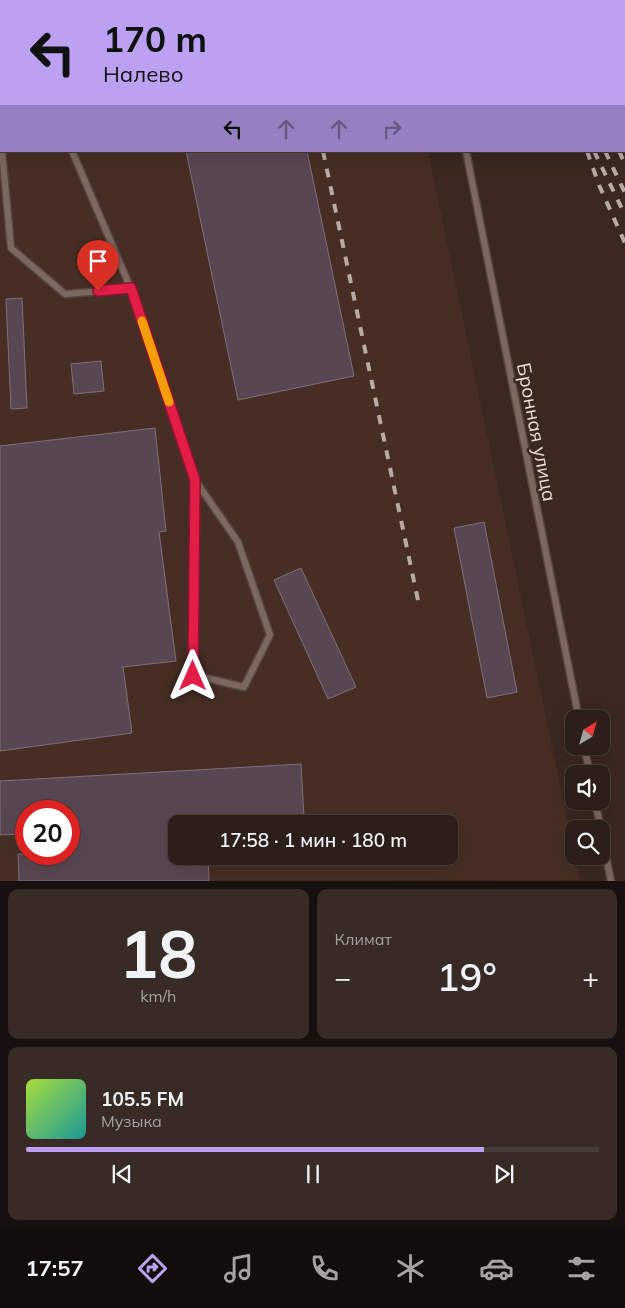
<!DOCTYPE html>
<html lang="ru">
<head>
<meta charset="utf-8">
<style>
	body { margin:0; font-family:Mulish,sans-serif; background:#382b26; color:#f1f3f6; height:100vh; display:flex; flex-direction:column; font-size:19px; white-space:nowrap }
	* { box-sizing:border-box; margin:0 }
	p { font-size:16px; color:#a6a2a2 }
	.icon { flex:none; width:28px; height:28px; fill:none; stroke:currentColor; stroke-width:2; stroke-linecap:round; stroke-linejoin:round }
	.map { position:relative; height:881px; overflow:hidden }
	.panel { display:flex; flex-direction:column; gap:8px; padding:8px; background:#18100e; flex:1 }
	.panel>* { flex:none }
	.hud { position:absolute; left:0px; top:0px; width:625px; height:152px; box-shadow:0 5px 20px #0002,0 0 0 1px #483c38; background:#bca0f2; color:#111; overflow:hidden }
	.needle { width:32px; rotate:37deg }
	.buttons { position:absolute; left:565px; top:710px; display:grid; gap:10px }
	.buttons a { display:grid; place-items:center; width:45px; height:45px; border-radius:10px; background:#2c1e19; box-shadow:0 5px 20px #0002,0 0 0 1px #483c38; font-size:25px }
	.speed { position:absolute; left:15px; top:800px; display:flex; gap:10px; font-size:25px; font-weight:700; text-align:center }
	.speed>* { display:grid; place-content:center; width:65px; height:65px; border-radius:50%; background:#2c1e19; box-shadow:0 5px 20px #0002,0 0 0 1px #483c38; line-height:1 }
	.speed .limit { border:8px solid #d22; background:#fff; color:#111 }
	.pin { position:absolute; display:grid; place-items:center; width:42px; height:42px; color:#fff; margin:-51px -21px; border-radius:50% 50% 50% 0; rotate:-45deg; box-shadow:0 0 5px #0007 }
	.pin .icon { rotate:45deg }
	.me { position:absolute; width:55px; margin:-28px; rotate:0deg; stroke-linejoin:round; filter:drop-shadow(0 0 4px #0008) }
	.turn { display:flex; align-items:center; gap:18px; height:105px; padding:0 20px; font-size:22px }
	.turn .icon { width:65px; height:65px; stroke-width:2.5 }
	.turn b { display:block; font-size:35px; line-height:42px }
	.lanes { display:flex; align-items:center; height:48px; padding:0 20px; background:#0003; justify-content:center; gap:25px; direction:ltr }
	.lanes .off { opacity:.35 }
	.big { font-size:38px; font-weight:600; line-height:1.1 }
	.panel .tile { flex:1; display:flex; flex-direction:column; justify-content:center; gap:8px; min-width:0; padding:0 18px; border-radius:10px; background:#382b26 }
	.panel .dial { align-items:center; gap:0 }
	.dial b { font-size:65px; line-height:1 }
	.song { display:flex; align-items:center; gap:15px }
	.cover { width:60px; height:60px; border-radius:8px; background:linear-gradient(135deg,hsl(80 70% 55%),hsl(180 70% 35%)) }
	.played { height:5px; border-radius:2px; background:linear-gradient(90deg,#bca0f2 80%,#483c38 80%) }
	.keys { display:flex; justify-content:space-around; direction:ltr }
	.heat { display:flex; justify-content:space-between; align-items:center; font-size:28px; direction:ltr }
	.panel .tiles { flex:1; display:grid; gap:8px; grid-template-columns:1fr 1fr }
	.tile:last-child { grid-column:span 2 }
	.trip { position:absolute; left:168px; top:815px; width:290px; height:50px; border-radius:10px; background:#2c1e19; box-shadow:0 5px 20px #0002,0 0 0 1px #483c38; font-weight:600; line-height:50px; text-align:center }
	.menu { display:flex; height:80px; justify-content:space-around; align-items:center; background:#120c0a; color:#a6a2a2 }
	.menu .icon { width:35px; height:35px }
	.menu .selected { color:#bca0f2 }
	.menu b { font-size:22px; color:#f1f3f6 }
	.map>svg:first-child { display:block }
	.built { fill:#462e24; fill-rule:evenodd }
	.building { fill:#584752; stroke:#806e7a }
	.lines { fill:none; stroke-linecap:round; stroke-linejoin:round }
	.service-casing { stroke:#554640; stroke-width:9 }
	.service { stroke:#7d6860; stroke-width:6 }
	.rail { stroke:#b8aaa5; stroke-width:4; stroke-dasharray:9 9; stroke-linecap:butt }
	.route-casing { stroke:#92132f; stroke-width:12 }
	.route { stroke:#e11d48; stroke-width:9 }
	.slow { stroke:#f59e0b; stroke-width:9 }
	.labels { text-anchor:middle; stroke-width:5; stroke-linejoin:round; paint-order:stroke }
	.street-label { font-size:19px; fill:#eaded9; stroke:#3a2821 }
</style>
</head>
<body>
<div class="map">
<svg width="625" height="881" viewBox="0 0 625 881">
	<rect width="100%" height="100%" fill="#3a2821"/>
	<g class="built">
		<path d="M0,0H397L1,1V151H428L580,880L0,881ZM26,811H69V854H26ZM176,824H449V856H176Z"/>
		<polygon points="578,0 625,0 625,90 624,1"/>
	</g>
	<g class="building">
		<polygon points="186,151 307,151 354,376 238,400"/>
		<polygon points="22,298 27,408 11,409 6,299"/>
		<polygon points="101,361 104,391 74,394 71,364"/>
		<polygon points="155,428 166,531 159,532 176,661 123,667 132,733 0,751 0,446"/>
		<polygon points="484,522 517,692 487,698 454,528"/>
		<polygon points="301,568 356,687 328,699 274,580"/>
		<polygon points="301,764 304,818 176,824 176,856 208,856 209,881 19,881 18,854 69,854 69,811 26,811 26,834 0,835 0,781"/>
	</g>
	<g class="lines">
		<defs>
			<g id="service">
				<polyline points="8,0 9,1"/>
				<polyline points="436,0 436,1"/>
				<polyline points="0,127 1,141"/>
				<polyline points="2,151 11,248 65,294 131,289"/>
				<polyline points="72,151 131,289 195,480 238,542 270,635 244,687 193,675 195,480"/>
				<polyline points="466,151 579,719"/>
				<polyline points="584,746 590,774"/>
				<polyline points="595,801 601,829"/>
				<polyline points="601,831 611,881"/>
			</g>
		</defs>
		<use href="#service" class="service-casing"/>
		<use href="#service" class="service"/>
		<g class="rail">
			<polyline points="291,0 291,1"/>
			<polyline points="530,0 531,1"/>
			<polyline points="540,0 540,1"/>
			<polyline points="323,151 419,605"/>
			<polyline points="587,151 599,185 625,243"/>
			<polyline points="594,151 625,215"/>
			<polyline points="605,151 625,193"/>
			<polyline points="619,151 625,164"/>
		</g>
	</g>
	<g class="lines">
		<defs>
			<polyline id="route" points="98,291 131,288 195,480 193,676"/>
		</defs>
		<use href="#route" class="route-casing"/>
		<use href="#route" class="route"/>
		<polyline class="slow" points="142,321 169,402"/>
	</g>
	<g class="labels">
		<g class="street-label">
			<text transform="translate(537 432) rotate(79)" y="7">Бронная улица</text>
		</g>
	</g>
</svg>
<div class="buttons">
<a><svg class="needle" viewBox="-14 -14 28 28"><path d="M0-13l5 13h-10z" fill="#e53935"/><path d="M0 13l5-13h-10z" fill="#a6a2a2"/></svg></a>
<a><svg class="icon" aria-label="sound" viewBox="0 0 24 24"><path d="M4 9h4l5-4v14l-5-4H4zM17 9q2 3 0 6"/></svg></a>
<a><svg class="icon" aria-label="search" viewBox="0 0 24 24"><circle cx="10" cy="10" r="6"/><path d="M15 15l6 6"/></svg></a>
</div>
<div class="speed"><div class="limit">20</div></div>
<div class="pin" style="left:98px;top:291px;background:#d93025"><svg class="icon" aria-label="arrive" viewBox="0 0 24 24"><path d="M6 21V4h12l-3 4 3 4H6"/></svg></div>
<svg class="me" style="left:193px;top:676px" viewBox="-20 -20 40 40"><path d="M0-17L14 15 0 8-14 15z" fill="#e11d48" stroke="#fff" stroke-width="4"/></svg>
<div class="trip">17:58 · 1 мин · 180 m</div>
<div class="hud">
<div class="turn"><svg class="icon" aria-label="left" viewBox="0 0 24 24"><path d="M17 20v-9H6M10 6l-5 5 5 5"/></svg><div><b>170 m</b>Налево</div></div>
<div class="lanes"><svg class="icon" aria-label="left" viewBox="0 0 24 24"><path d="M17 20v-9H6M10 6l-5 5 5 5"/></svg><svg class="icon off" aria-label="ahead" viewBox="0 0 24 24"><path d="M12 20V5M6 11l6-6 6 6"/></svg><svg class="icon off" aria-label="ahead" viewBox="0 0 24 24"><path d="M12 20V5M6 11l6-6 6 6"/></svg><svg class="icon off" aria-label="right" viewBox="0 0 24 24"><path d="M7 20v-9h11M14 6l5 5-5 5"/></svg></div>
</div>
</div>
<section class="panel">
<div class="tiles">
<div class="tile dial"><b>18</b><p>km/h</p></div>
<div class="tile"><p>Климат</p>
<div class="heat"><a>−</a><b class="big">19°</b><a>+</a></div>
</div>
<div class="tile">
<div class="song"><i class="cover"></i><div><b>105.5 FM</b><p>Музыка</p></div></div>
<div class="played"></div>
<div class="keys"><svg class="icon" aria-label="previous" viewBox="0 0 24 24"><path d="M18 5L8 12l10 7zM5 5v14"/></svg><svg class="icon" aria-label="pause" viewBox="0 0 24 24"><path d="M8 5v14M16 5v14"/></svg><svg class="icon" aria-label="next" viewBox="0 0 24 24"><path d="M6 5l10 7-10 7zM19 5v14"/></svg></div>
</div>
</div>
</section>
<nav class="menu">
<b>17:57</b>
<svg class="icon selected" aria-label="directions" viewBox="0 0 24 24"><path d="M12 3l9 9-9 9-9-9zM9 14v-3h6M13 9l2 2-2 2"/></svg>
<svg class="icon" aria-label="music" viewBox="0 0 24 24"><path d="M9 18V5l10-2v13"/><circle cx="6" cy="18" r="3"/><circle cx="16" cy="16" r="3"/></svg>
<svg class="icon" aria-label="phone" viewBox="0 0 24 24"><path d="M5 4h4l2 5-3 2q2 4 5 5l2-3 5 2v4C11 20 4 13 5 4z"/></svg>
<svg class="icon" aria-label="climate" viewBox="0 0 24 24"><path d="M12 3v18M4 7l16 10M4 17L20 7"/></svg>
<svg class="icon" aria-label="car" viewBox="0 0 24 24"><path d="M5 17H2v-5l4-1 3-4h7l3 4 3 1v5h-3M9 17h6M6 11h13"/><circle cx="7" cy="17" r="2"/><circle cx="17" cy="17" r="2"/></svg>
<svg class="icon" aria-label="filters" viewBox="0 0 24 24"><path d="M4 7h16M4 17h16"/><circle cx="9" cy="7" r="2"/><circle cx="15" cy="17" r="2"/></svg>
</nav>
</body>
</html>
